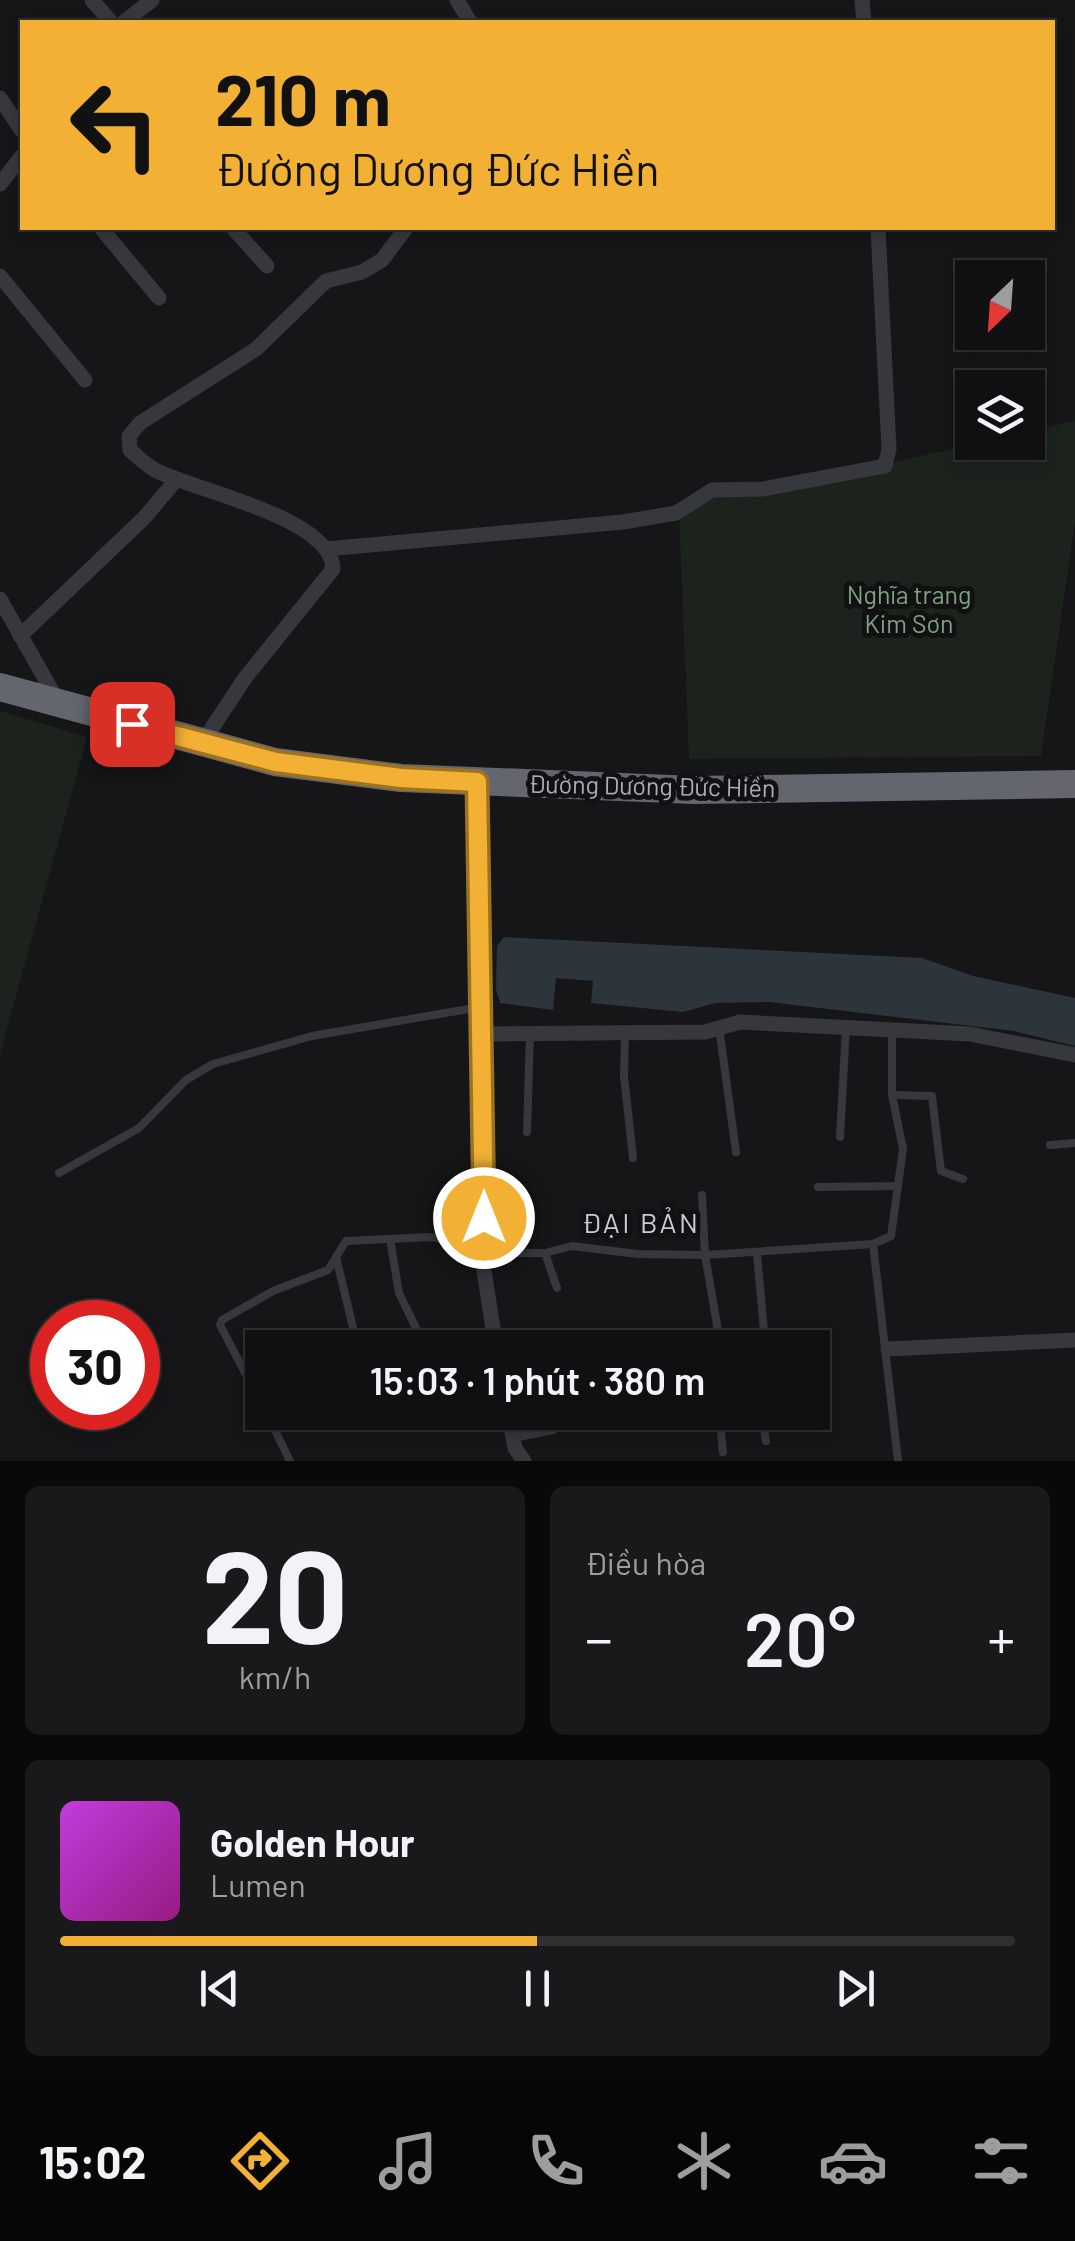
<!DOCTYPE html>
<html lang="vi">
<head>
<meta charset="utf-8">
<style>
	body { margin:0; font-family:Barlow,sans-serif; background:#19191b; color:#f1f3f6; height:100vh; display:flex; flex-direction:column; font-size:38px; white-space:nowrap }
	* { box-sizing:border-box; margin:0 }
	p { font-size:32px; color:#9c9d9f }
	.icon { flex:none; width:55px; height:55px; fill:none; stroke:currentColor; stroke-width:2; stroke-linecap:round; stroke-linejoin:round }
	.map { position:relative; height:1461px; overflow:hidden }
	.details { display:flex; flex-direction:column; gap:25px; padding:25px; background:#09090a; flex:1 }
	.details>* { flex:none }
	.banner { position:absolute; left:20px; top:20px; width:1035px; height:210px; border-radius:0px; box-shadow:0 5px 15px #0003,0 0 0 2px #303032; background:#f2b134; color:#111; overflow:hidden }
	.needle { width:65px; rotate:205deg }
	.buttons { position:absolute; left:955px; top:260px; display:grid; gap:20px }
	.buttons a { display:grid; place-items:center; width:90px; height:90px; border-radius:0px; background:#101012; box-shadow:0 5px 15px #0003,0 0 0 2px #303032; font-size:50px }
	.speed { position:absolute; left:30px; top:1300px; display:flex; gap:20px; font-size:50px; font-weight:700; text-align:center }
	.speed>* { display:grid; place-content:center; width:130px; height:130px; border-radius:50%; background:#101012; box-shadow:0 5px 15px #0003,0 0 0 2px #303032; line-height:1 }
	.speed .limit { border:15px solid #d22; background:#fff; color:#111 }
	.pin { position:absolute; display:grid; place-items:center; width:85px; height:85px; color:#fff; margin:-42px; border-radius:20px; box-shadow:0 5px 15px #0006 }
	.me { position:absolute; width:110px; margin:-55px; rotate:0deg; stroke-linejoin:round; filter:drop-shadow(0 0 8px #0008) }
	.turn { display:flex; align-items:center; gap:35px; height:210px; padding:0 30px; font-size:45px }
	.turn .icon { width:130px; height:130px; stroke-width:2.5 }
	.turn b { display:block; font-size:70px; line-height:85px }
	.big { font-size:75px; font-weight:600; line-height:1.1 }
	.details .tile { flex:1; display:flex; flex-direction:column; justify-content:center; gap:15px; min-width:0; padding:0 35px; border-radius:15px; background:#19191b }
	.details .dial { align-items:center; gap:0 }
	.dial b { font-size:130px; line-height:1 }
	.song { display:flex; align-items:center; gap:30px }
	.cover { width:120px; height:120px; border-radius:15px; background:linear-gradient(135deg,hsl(290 70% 55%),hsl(310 70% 35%)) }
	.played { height:10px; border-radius:5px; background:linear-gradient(90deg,#f2b134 50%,#303032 50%) }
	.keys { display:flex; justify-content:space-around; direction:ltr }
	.heat { display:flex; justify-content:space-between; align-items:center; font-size:55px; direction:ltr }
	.details .tiles { flex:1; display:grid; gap:25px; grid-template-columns:1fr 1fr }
	.tile:last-child { grid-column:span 2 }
	.trip { position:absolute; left:245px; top:1330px; width:585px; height:100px; border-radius:0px; background:#101012; box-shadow:0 5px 15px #0003,0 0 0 2px #303032; font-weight:600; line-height:100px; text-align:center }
	.tabs { display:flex; height:160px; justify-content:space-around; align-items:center; background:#060607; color:#9c9d9f }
	.tabs .icon { width:70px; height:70px }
	.tabs .on { color:#f2b134 }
	.tabs b { font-size:45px; color:#f1f3f6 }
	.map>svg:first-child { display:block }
	.green { fill:#1c231d }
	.water { fill:#2c353c }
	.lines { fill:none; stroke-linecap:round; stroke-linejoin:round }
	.lane { stroke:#37383d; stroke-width:8 }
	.street { stroke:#37383d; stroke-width:15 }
	.highway { stroke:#63666e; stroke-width:28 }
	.route-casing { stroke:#9d7322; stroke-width:25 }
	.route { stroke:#f2b134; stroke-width:18 }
	.labels { text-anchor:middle; stroke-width:10; stroke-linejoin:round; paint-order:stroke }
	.park-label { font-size:25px; fill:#7fa381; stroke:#111113 }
	.street-label { font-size:25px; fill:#a8adb8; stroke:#111113 }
	.neighbourhood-label { font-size:28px; letter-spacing:2.5px; fill:#c9ccd4; stroke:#111113 }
</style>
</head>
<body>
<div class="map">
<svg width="1075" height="1461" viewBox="0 0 1075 1461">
	<rect width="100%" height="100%" fill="#161618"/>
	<g class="green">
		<polygon points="1075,421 1075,522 1041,756 689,759 679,514 691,499 768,490 979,443 1028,442 1028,431"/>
		<polygon points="0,711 87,737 0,1054"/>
	</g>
	<polygon class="water" points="504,937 922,958 973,976 1075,998 1075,1046 1014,1031 769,1002 715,1003 683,1012 591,1003 593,981 556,978 553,1010 500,1003 496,989 497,946"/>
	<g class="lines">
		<g class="lane">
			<polyline points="719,1027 736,1152"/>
			<polyline points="892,1032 892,1095 903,1149 891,1236 873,1244 898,1461"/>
			<polyline points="625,1034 624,1076 633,1158"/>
			<polyline points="892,1095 932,1096 941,1171 963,1179"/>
			<polyline points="527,1132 530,1032"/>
			<polyline points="840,1137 846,1027"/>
			<polyline points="1050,1145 1075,1143"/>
			<polyline points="59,1173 139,1128 186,1080 213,1064 312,1036 480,1007"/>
			<polyline points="818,1187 898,1186"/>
			<polyline points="702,1195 705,1255 721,1348"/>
			<polyline points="390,1239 399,1293 417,1330"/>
			<polyline points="545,1253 557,1288"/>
			<polyline points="757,1254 765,1342"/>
			<polyline points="336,1257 358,1348"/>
			<polyline points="327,1348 357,1340"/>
			<polyline points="262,1405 220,1325 222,1320 273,1291 328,1270 346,1241 429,1237 471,1243 487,1253 545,1253 572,1246 638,1254 705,1255 873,1244"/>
			<polyline points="266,1412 290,1461"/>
			<polyline points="719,1412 723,1452"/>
			<polyline points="761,1412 766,1441"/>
			<polyline points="513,1438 553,1430 553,1412"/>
		</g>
		<g class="street">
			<polyline points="92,0 111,22"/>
			<polyline points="457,0 470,22"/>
			<polyline points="862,0 864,22"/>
			<polyline points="124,22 152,0"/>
			<polyline points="0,98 22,131"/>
			<polyline points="0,184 22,156"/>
			<polyline points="101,228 159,298"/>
			<polyline points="233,228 267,266"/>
			<polyline points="0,276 85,380"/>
			<polyline points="326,549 623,522 676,513 712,490 763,489 885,466 889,449 878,228"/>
			<polyline points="0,599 57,700"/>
			<polyline points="20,636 144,518 177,479"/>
			<path d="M202,743L245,678L333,569C332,517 195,491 155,470C146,465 138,457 130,450L129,436L140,423L256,349L326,281L362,272L382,260L406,228"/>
			<polyline points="477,782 484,1218 479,1238 496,1348"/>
			<polyline points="484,1034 705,1032 740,1022 970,1034 1075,1055"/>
			<polyline points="888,1349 1075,1340"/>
			<polyline points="508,1412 515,1448 524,1461"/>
		</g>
		<polyline class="highway" points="0,687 275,762 401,778 694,790 1075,784"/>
	</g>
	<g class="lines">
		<defs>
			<polyline id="route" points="132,724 276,762 401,778 477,782 484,1218"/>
		</defs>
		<use href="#route" class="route-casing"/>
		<use href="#route" class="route"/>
	</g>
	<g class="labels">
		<g class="park-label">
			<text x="909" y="604">Nghĩa trang<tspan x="909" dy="29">Kim Sơn</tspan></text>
		</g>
		<g class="street-label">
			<text transform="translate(652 786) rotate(1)" y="9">Đường Dương Đức Hiền</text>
		</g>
		<g class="neighbourhood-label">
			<text x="641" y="1233">ĐẠI BẢN</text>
		</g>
	</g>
</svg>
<div class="buttons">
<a><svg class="needle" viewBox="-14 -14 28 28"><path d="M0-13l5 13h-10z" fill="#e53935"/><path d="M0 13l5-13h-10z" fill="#9c9d9f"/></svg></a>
<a><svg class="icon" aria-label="layers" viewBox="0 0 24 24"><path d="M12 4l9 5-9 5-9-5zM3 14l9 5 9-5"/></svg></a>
</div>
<div class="speed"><div class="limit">30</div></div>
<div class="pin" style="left:132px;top:724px;background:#d93025"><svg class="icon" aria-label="arrive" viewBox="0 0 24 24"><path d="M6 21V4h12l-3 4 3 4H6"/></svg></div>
<svg class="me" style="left:484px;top:1218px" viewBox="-20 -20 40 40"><circle r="17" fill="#f2b134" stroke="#fff" stroke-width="3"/><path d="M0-11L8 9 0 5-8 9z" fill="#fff"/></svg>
<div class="trip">15:03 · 1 phút · 380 m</div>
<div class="banner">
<div class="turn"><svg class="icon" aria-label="left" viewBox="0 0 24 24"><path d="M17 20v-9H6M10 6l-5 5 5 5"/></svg><div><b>210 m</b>Đường Dương Đức Hiền</div></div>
</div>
</div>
<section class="details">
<div class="tiles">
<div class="tile dial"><b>20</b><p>km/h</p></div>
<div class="tile"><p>Điều hòa</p>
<div class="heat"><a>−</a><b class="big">20°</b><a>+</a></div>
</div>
<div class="tile">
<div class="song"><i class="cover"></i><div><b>Golden Hour</b><p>Lumen</p></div></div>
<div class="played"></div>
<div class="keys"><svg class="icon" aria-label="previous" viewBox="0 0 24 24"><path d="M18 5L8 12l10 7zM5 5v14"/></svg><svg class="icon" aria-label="pause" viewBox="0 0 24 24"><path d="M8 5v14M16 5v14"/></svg><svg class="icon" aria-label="next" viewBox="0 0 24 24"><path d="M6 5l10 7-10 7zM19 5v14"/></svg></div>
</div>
</div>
</section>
<nav class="tabs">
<b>15:02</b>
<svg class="icon on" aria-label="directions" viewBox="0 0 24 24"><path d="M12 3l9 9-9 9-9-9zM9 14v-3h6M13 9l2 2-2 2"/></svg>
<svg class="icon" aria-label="music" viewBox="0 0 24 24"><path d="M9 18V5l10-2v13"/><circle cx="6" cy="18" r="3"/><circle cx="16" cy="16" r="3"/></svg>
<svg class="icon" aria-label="phone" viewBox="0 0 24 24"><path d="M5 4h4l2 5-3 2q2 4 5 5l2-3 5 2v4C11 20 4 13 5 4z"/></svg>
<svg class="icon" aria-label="climate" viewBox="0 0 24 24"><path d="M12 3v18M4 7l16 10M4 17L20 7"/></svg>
<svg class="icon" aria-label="car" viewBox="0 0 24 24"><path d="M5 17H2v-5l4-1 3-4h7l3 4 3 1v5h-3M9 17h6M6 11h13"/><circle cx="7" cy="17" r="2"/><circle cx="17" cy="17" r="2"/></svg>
<svg class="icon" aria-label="filters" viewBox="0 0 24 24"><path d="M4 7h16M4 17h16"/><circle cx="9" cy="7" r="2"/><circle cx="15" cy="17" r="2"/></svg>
</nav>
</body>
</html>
